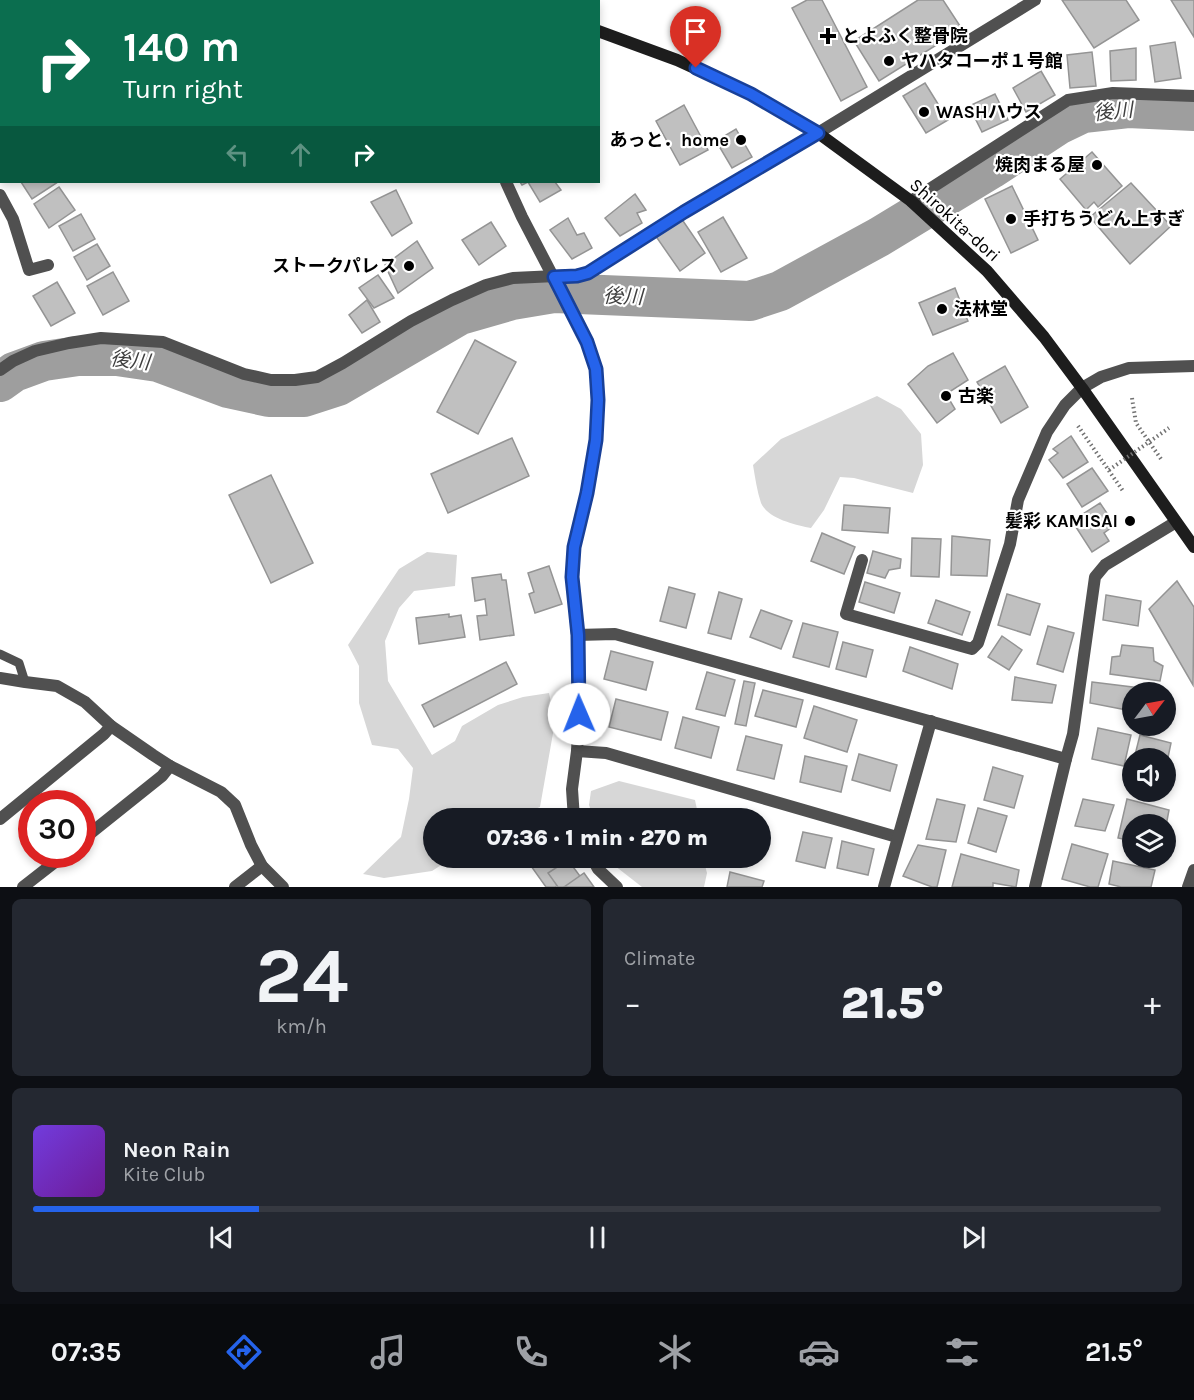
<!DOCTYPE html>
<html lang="en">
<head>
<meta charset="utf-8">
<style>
	body { margin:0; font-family:Karla,"Noto Sans JP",sans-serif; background:#242831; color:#f1f3f6; height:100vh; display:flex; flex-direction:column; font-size:22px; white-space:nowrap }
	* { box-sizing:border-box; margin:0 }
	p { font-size:20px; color:#9ea1a6 }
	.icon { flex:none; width:33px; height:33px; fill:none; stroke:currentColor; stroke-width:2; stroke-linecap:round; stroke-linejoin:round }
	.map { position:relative; height:887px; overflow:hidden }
	.side { display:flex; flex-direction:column; gap:12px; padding:12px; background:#0d0f14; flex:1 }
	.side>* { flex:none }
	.hud { position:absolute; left:0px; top:0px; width:600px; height:183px; box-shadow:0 3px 9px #0003; background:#0b6e4f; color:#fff; overflow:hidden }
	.needle { width:39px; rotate:58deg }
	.buttons { position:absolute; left:1122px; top:682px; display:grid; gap:12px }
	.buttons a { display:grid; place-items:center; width:54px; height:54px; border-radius:50%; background:#171b24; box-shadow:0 3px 9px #0003; font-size:30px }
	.speed { position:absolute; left:18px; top:790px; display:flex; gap:12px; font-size:30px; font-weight:700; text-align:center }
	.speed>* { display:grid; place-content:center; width:78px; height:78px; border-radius:50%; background:#171b24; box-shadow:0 3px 9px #0003; line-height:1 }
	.speed .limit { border:9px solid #d22; background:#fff; color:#111 }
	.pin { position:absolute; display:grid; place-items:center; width:51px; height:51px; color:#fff; margin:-62px -26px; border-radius:50% 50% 50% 0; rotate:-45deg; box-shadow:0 0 6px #0007 }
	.pin .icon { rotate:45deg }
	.me { position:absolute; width:66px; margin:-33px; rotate:359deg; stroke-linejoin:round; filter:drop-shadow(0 0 4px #0008) }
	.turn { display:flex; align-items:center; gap:21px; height:126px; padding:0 24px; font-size:27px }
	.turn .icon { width:78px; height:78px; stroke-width:2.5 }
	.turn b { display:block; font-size:42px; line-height:51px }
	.lanes { display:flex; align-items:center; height:57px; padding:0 24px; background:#0003; justify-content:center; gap:30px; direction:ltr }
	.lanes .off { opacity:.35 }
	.big { font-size:45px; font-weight:800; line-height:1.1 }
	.side .widget { flex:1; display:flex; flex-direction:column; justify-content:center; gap:9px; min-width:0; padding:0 21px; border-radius:9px; background:#242831 }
	.side .dial { align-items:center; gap:0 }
	.dial b { font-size:78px; line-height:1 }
	.song { display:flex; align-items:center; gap:18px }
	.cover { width:72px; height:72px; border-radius:9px; background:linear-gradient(135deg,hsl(260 70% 55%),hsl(280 70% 35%)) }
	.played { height:6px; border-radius:3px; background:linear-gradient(90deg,#2563eb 20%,#363941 20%) }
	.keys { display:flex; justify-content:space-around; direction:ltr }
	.heat { display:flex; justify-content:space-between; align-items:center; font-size:33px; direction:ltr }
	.side .tiles { flex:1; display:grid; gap:12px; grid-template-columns:1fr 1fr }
	.widget:last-child { grid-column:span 2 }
	.trip { position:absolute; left:423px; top:808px; width:348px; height:60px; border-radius:30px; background:#171b24; box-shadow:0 3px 9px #0003; font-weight:800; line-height:60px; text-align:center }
	.tab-bar { display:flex; height:96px; justify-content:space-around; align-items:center; background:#090b0e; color:#9ea1a6 }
	.tab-bar .icon { width:42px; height:42px }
	.tab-bar .current { color:#2563eb }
	.tab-bar b { font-size:27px; color:#f1f3f6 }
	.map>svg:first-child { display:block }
	.green { fill:#d7d7d7 }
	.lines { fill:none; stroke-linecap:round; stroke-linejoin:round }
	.river { stroke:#9e9e9e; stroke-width:40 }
	.building { fill:#c0c0c0; stroke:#949494; stroke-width:1.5 }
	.path { stroke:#727272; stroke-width:4; stroke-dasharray:1.5 3; stroke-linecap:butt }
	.lane { stroke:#505050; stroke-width:9 }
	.street { stroke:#505050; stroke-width:12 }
	.secondary { stroke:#1d1d1d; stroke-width:12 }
	.path-bridge { stroke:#727272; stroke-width:4; stroke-dasharray:1.5 3; stroke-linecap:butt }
	.route-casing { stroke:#184099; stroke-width:15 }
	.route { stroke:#2563eb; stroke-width:10 }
	.poi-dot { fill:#000; stroke:#fff; stroke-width:2 }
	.labels { text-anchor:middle; stroke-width:4.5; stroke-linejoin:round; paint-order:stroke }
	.poi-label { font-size:18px; font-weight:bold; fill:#000; stroke:#fff; text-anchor:start }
	.street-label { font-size:18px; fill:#000; stroke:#fff }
	.water-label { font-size:20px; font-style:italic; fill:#3f3f3f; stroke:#fff }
</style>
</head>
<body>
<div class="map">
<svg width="1194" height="887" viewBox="0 0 1194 887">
	<rect width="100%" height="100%" fill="#fff"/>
	<g class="green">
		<path d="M877,396L901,409L921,434L923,465L913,493L854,478L840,477L824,510L811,528C796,525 768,519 761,503C757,491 755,477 753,465L781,439Z"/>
		<polygon points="427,552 457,555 455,586 414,591 399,608 385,641 388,681 432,755 455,741 462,726 498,705 523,697 549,693 555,722 540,807 517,816 498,814 494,819 434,819 434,858 452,858 432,871 384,878 363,874 401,837 409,799 413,768 398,749 372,745 359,703 359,666 348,645 399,569"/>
		<polygon points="619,781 695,800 699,819 594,819 589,805 591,791"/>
		<polygon points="608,858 703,858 707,873 704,887 642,887 610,862"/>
	</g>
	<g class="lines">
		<polyline class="river" points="0,382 14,372 44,361 78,356 117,356 158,362 228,388 269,397 304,397 338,386 460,315 512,300 554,293 750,301 780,291 879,237 991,169 1058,125 1083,113 1128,108 1194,111"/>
	</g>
	<g class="building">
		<polygon points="807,0 822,0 867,87 841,101 792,8"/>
		<polygon points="918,0 943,0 962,29 879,81 854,41"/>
		<polygon points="1062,0 1126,0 1139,20 1094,48"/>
		<polygon points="1171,0 1194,0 1194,37"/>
		<polygon points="1175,42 1181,78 1155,82 1150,46"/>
		<polygon points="1136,48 1136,80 1111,81 1110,51"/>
		<polygon points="1092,52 1096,86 1070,88 1067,55"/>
		<polygon points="1041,71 1055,95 1026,112 1013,88"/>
		<polygon points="925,83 948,120 926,133 903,96"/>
		<polygon points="995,94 1008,120 982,132 969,106"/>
		<polygon points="684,105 708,150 680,165 656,121"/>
		<polygon points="736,129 752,157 732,168 716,141"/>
		<polygon points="1092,152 1122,186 1098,207 1094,202 1086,210 1060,179"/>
		<polygon points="21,182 58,182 32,199"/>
		<polygon points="520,182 555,182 561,190 540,202 528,182 522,185"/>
		<polygon points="1131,183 1171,226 1130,264 1090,217"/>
		<polygon points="1012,186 1038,240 1011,253 985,199"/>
		<polygon points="59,187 75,210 49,228 34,204"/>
		<polygon points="396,190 412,223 392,236 371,202"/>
		<polygon points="635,194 646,210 637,213 642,223 620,236 605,218"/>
		<polygon points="81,214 95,239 73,251 59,226"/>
		<polygon points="723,217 747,258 721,272 698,232"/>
		<polygon points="568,218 577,235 584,233 592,248 572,259 550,230"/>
		<polygon points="681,218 705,253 680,271 655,235"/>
		<polygon points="491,222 506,246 479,265 462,240"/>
		<polygon points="417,241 433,268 398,293 385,265"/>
		<polygon points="97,244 110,266 87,280 74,257"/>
		<polygon points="113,272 129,301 103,315 87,286"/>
		<polygon points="378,275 394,298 374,308 359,288"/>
		<polygon points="57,282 75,313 51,326 33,296"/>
		<polygon points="955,288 968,321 933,335 919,303"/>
		<polygon points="367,300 380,322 362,333 349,315"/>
		<polygon points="475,340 516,362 478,434 437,412"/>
		<polygon points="953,353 968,380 946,394 955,409 937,423 908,384 928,366"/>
		<polygon points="1005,366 1028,407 1001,423 977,382"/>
		<polygon points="1071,436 1088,462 1063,478 1049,460 1058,453 1053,449"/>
		<polygon points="512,438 529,476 448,513 431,474"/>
		<polygon points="1092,468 1108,491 1082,507 1067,484"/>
		<polygon points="271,475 313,563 271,583 229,495"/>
		<polygon points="1100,503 1115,525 1104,533 1109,541 1092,552 1072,521"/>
		<polygon points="844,505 890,508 888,533 842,530"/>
		<polygon points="822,533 855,547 844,574 811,561"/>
		<polygon points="952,536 990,540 987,576 951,575"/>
		<polygon points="912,538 941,539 939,577 911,576"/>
		<polygon points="873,551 901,559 900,568 889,570 885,578 867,573"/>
		<polygon points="549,566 562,604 535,613 529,594 534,592 528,573"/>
		<polygon points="501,574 502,580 506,580 514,635 480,640 477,616 487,615 485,599 475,601 472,578"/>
		<polygon points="1177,581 1194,607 1193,685 1149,609"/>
		<polygon points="865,582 900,593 894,613 859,602"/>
		<polygon points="669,587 695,594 686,628 660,621"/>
		<polygon points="719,592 742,599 731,639 708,633"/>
		<polygon points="1007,594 1040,604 1030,635 998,625"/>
		<polygon points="1106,595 1141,601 1138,626 1103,620"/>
		<polygon points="936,600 970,612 962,635 928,623"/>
		<polygon points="761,610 792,621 781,649 750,637"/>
		<polygon points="449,614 449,617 461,615 465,637 419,644 416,618"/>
		<polygon points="803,623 838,632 829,667 793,657"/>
		<polygon points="1048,626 1074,633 1063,672 1037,664"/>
		<polygon points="1002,636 1022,650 1009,670 988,657"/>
		<polygon points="843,642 873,650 866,677 836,669"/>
		<polygon points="1122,645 1153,648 1154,661 1163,666 1160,681 1110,674 1112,657 1120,656"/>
		<polygon points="910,647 958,664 952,689 903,671"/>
		<polygon points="611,651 653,662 646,690 604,679"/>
		<polygon points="506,662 517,684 434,727 422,705"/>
		<polygon points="707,672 735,680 725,716 696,709"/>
		<polygon points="1015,677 1056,685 1052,703 1012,700"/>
		<polygon points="744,681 755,683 746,726 735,724"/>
		<polygon points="1092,682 1165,691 1165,693 1132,693 1132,711 1090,703"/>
		<polygon points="763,690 803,700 796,727 755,716"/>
		<polygon points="616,699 668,712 661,740 609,727"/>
		<polygon points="814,706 857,720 847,752 804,738"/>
		<polygon points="683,717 719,727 711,758 675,748"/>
		<polygon points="1098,728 1131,735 1124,766 1092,759"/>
		<polygon points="1140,735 1171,743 1166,767 1166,759 1134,759"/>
		<polygon points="746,736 782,745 774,779 737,770"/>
		<polygon points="859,754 897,765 890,791 852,780"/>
		<polygon points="805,756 847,766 841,792 800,782"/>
		<polygon points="993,767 1023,776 1014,808 984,800"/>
		<polygon points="937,799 965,805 956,842 926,839"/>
		<polygon points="1083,799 1114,805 1105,831 1075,826"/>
		<polygon points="1127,799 1169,810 1166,826 1166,825 1132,825 1132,841 1118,838"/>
		<polygon points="978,808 1007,816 996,852 968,843"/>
		<polygon points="803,832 832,838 825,868 796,861"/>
		<polygon points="842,841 874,849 868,875 837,868"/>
		<polygon points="1072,844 1108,854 1098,887 1090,887 1062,879"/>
		<polygon points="918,845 946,850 937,887 932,887 903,876"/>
		<polygon points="961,854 1019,870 1016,887 993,883 993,887 952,887"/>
		<polygon points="542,858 565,858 575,873 555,887 546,887 531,866"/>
		<polygon points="568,860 588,887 558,887 548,873"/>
		<polygon points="1113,861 1155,870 1151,887 1121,887 1109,884"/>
		<polygon points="730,872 764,881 762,887 727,887"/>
		<polygon points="584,873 594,887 564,887"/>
	</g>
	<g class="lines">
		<g class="path">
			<polyline points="1132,398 1136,423 1161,459"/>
			<polyline points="1078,426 1123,491"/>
		</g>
		<polyline class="lane" points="0,654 19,663 25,682"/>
		<g class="street">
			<polyline points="409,0 409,2"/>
			<polyline points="262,2 263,0"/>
			<polyline points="0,177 2,176"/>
			<polyline points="506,182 522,217 587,342 596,369 598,400 596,440 587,493 574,547 572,577 577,635 579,714 577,751 572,789 574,819"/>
			<polyline points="0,195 13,219 29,270 48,265"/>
			<polyline points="911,201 1068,100 1113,93 1194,96"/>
			<polyline points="0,370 13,361 35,351 69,343 101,338 163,342 244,374 271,380 295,380 317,377 343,363 411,321 452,300 486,285 513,278 577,275 588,273 684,212 818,133 1035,0"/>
			<polyline points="862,560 846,614 972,649 978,643 1010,544 1018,500 1047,432 1065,405 1082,388 1101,377 1129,368 1194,366"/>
			<polyline points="577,635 615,634 1066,759"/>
			<polyline points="0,678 25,682 57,686 85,702 111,726 153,755 170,766 221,792 235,805 251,845 262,866 283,887"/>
			<polyline points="577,751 606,753 897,837"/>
			<polyline points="0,819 104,734 111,726"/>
			<polyline points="82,840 162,776 170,766"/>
			<polyline points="592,858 598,869 617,887"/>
			<polyline points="23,887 64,855"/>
			<polyline points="235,887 262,866"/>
			<polyline points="884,887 931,721"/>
			<polyline points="1035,887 1066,759 1073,734 1095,577 1105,565 1176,522"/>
			<polyline points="1188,887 1194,870"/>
		</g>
		<g class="secondary">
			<polyline points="482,0 490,2"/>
			<polyline points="169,2 179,0"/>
			<polyline points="598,31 677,60 751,94 818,133 911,201 987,271 1044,337 1082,388 1194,547"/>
			<polyline points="0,33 2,32"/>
		</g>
		<polyline class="path-bridge" points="1109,470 1169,428"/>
	</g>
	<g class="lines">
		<defs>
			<polyline id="route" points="579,714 578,635 572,577 574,547 587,493 596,440 598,400 596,369 587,342 554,277 577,276 588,273 684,212 818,133 751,94 696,68"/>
		</defs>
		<use href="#route" class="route-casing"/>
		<use href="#route" class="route"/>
	</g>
	<g class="poi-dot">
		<path d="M825 27h6v6h6v6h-6v6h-6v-6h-6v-6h6z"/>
		<circle cx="889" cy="61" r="6"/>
		<circle cx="924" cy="112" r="6"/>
		<circle cx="741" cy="140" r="6"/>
		<circle cx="1097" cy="165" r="6"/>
		<circle cx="1011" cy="219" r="6"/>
		<circle cx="409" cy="266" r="6"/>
		<circle cx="942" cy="309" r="6"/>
		<circle cx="946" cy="396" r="6"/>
		<circle cx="1130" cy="521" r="6"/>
	</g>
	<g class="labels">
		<g class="poi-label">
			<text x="842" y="42">とよふく整骨院</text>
			<text x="901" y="67">ヤハタコーポ１号館</text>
			<text x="936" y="118">WASHハウス</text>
			<text x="729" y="146" text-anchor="end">あっと．home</text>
			<text x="1085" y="171" text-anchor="end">焼肉まる屋</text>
			<text x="1023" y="225">手打ちうどん上すぎ</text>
			<text x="397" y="272" text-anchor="end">ストークパレス</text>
			<text x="954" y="315">法林堂</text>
			<text x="958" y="402">古楽</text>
			<text x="1118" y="527" text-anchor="end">髪彩 KAMISAl</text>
		</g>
		<g class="street-label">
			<text transform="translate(955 220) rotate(42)" y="6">Shirokita-dori</text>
		</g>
		<g class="water-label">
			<text transform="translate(1113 111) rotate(-5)" y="7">後川</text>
			<text transform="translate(623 296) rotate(2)" y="7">後川</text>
			<text transform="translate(130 360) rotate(6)" y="7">後川</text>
		</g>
	</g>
</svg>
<div class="buttons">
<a><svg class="needle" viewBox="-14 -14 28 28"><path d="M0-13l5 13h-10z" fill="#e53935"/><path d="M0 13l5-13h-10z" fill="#9ea1a6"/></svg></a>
<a><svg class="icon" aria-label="sound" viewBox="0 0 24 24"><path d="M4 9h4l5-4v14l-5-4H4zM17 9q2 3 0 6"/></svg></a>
<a><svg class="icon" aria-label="layers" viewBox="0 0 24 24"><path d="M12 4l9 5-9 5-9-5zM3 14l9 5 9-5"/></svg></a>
</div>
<div class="speed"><div class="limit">30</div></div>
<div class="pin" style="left:696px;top:68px;background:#d93025"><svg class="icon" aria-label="arrive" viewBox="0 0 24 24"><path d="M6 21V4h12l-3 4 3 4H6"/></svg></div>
<svg class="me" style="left:579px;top:714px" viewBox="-20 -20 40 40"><circle r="19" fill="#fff"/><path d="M0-13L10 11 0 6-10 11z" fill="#2563eb"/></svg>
<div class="trip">07:36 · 1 min · 270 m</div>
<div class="hud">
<div class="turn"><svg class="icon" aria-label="right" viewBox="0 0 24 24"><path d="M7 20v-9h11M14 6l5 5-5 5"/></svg><div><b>140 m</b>Turn right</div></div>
<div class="lanes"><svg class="icon off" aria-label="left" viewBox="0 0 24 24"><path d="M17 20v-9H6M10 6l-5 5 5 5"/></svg><svg class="icon off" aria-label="ahead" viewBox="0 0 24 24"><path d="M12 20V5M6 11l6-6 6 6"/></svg><svg class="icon" aria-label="right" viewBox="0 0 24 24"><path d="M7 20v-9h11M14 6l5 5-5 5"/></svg></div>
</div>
</div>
<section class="side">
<div class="tiles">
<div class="widget dial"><b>24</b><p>km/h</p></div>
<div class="widget"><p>Climate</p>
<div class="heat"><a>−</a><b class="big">21.5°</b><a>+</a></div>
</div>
<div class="widget">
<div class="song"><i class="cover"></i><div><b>Neon Rain</b><p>Kite Club</p></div></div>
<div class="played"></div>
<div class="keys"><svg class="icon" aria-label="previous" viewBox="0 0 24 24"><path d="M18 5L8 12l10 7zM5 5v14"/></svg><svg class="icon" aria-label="pause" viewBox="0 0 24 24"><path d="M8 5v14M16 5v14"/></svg><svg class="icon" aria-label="next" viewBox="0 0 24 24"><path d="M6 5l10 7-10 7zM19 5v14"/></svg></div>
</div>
</div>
</section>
<nav class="tab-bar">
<b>07:35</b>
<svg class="icon current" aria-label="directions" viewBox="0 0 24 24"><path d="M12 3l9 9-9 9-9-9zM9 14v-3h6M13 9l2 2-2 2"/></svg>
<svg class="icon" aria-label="music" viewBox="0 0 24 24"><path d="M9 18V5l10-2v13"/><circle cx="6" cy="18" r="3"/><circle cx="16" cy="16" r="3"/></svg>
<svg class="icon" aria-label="phone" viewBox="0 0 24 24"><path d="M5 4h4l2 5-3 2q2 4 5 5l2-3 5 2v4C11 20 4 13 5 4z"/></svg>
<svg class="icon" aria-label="climate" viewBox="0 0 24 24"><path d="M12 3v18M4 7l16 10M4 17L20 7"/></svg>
<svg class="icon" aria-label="car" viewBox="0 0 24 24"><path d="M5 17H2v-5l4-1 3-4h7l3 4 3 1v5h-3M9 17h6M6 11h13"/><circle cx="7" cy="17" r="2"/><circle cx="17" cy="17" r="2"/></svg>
<svg class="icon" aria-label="filters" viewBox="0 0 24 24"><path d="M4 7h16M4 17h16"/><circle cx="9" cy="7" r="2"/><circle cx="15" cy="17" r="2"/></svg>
<b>21.5°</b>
</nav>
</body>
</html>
